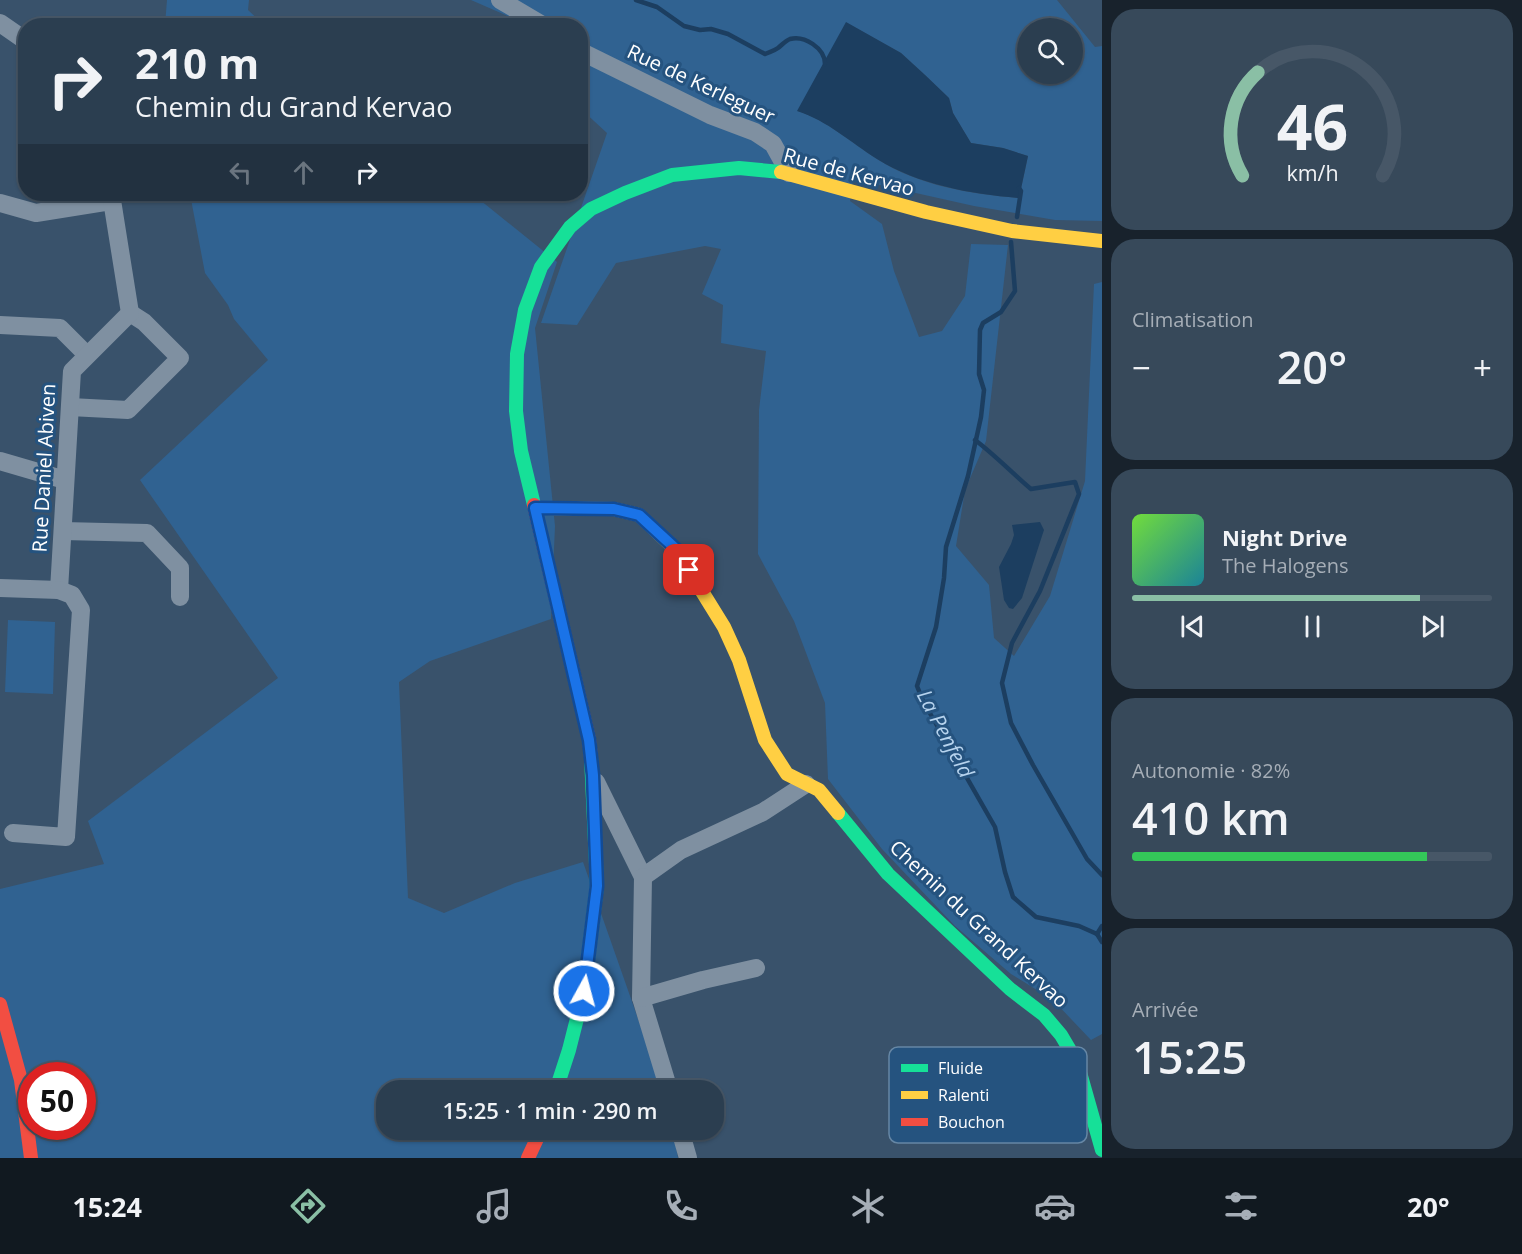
<!DOCTYPE html>
<html lang="fr">
<head>
<meta charset="utf-8">
<style>
	body { margin:0; font-family:"Open Sans",sans-serif; background:#37495a; color:#f1f3f6; height:100vh; display:flex; flex-direction:column; font-size:22px; white-space:nowrap }
	* { box-sizing:border-box; margin:0 }
	p { font-size:20px; color:#a6aeb7 }
	.icon { flex:none; width:33px; height:33px; fill:none; stroke:currentColor; stroke-width:2; stroke-linecap:round; stroke-linejoin:round }
	.map { position:relative; flex:1; overflow:hidden }
	.drawer { display:flex; flex-direction:column; gap:9px; padding:9px; background:#18222c; width:420px }
	.drawer>* { flex:none }
	.guide { position:absolute; left:18px; top:18px; width:570px; height:183px; border-radius:24px; box-shadow:0 2px 4px #0004,0 0 0 2px #475767; background:#2b3e50; color:#f1f3f6; overflow:hidden }
	.controls { position:absolute; left:1017px; top:18px; display:grid; gap:12px }
	.controls a { display:grid; place-items:center; width:66px; height:66px; border-radius:50%; background:#2b3e50; box-shadow:0 2px 4px #0004,0 0 0 2px #475767; font-size:30px }
	.speed { position:absolute; left:18px; top:1062px; display:flex; gap:12px; font-size:30px; font-weight:700; text-align:center }
	.speed>* { display:grid; place-content:center; width:78px; height:78px; border-radius:50%; background:#2b3e50; box-shadow:0 2px 4px #0004,0 0 0 2px #475767; line-height:1 }
	.speed .limit { border:9px solid #d22; background:#fff; color:#111 }
	.pin { position:absolute; display:grid; place-items:center; width:51px; height:51px; color:#fff; margin:-26px; border-radius:12px; box-shadow:0 3px 9px #0006 }
	.me { position:absolute; width:66px; margin:-33px; rotate:7deg; stroke-linejoin:round; filter:drop-shadow(0 0 4px #0008) }
	.turn { display:flex; align-items:center; gap:21px; height:126px; padding:0 18px; font-size:27px }
	.turn .icon { width:78px; height:78px; stroke-width:2.5 }
	.turn b { display:block; font-size:42px; line-height:51px }
	.lanes { display:flex; align-items:center; height:57px; padding:0 18px; background:#0003; justify-content:center; gap:30px; direction:ltr }
	.lanes .off { opacity:.35 }
	.big { font-size:45px; font-weight:600; line-height:1.1 }
	.drawer .widget { flex:1; display:flex; flex-direction:column; justify-content:center; gap:9px; min-width:0; padding:0 21px; border-radius:24px; background:#37495a }
	.drawer .dial { align-items:center; gap:0 }
	.dial svg { height:156px; overflow:visible; fill:none; stroke:#475767; stroke-width:7; stroke-linecap:round; text-anchor:middle }
	.dial text { fill:#f1f3f6; stroke:none }
	.song { display:flex; align-items:center; gap:18px }
	.cover { width:72px; height:72px; border-radius:9px; background:linear-gradient(135deg,hsl(100 70% 55%),hsl(190 70% 35%)) }
	.played { height:6px; border-radius:3px; background:linear-gradient(90deg,#8abfa5 80%,#475767 80%) }
	.keys { display:flex; justify-content:space-around; direction:ltr }
	.heat { display:flex; justify-content:space-between; align-items:center; font-size:33px; direction:ltr }
	.charge { height:9px; border-radius:4px; background:linear-gradient(90deg,#34c759 82%,#475767 0) }
	.trip { position:absolute; left:376px; top:1080px; width:348px; height:60px; border-radius:24px; background:#2b3e50; box-shadow:0 2px 4px #0004,0 0 0 2px #475767; font-weight:600; line-height:60px; text-align:center }
	.tabs { display:flex; height:96px; justify-content:space-around; align-items:center; background:#111920; color:#a6aeb7 }
	.tabs .icon { width:42px; height:42px }
	.tabs .active { color:#8abfa5 }
	.tabs b { font-size:27px; color:#f1f3f6 }
	main { display:flex; flex:1; min-height:0 }
	.map>svg:first-child { display:block }
	.green { fill:#306291; fill-rule:evenodd }
	.water { fill:#1c3e60 }
	.lines { fill:none; stroke-linecap:round; stroke-linejoin:round }
	.stream { stroke:#1c3e60; stroke-width:4.5 }
	.street { stroke:#7f90a1; stroke-width:18 }
	.fast { stroke:#16e098; stroke-width:14 }
	.slow { stroke:#ffcf43; stroke-width:14 }
	.jam { stroke:#f24e42; stroke-width:14 }
	.route-casing { stroke:#114b97; stroke-width:15 }
	.route { stroke:#1a73e8; stroke-width:10 }
	.labels { text-anchor:middle; stroke-width:6; stroke-linejoin:round; paint-order:stroke }
	.street-label { font-size:20px; fill:#fff; stroke:#25537f }
	.water-label { font-size:21px; font-style:italic; fill:#b6d3ee; stroke:#25537f }
	.key { fill:#25537f; stroke:#6687a5; stroke-width:1.5 }
	.key-label { font-size:16px; fill:#fff }
</style>
</head>
<body>
<main>
<div class="map">
<svg width="1102" height="1158" viewBox="0 0 1102 1158">
	<rect width="100%" height="100%" fill="#39526b"/>
	<g class="green">
		<polygon points="167,0 249,0 248,10 264,25 165,25"/>
		<path d="M471,0H1057L1095,47L1102,46V221L1055,220L974,206L853,179L850,201L882,224L894,271L919,337L942,331L965,296L971,244L1008,245L986,441L965,490L956,546L989,585L994,638L1014,656L1050,596L1085,481L1094,284L1102,282V1034L1091,1040L1053,1000L1011,974L955,926L882,849L828,779L825,703L794,621L758,554L759,410L766,351L721,343L723,305L702,294L721,249L705,246L616,263L577,325L541,323L607,133L581,109L580,26L528,25ZM847,23L901,53L925,75L949,98L953,113L971,143L1003,148L1028,156L1019,198C971,194 919,186 877,159C850,142 828,121 798,111ZM1028,28H1072V74H1028Z"/>
		<path d="M190,194H389L392,199L409,194H481L480,200L557,262L535,328L555,526L551,619L430,661L399,682L408,898L444,913L515,883L583,862L663,1090H387V1130H673L678,1158H0V889L104,864L88,821L278,678L140,480L268,360L234,319L228,305L205,273ZM32,1076H82V1126H32Z"/>
		<polygon points="8,620 55,622 53,694 5,692"/>
	</g>
	<g class="water">
		<path d="M846,22L901,53L925,75L949,98L953,113L971,143L1003,148L1028,156L1019,198C971,194 919,185 877,159C850,142 828,121 797,111Z"/>
		<polygon points="1040,522 1044,530 1042,536 1022,598 1013,609 1009,608 1004,600 999,567 1011,544 1014,535 1012,525"/>
	</g>
	<g class="lines">
		<g class="stream">
			<path d="M636,0L657,7L684,26L700,30L711,29L728,34L765,54C769,52 774,51 778,48C782,45 785,41 790,39C804,35 825,48 825,64"/>
			<polyline points="1017,217 1021,191 1019,188"/>
			<polyline points="1011,242 1015,291 1001,312 983,323 980,330 979,374 984,390 981,417 968,476 946,547 944,578 936,627 917,686 923,701 995,827 1005,872 1013,897 1036,917 1079,926 1097,934 1102,942"/>
			<path d="M975,440C995,455 1012,473 1031,489L1075,482L1079,494L1040,591L1012,643L1002,683L1011,723L1033,765L1087,859L1102,875"/>
			<polyline points="1097,934 1102,926"/>
		</g>
		<g class="street">
			<polyline points="500,0 544,26"/>
			<polyline points="0,23 26,41"/>
			<polyline points="580,51 710,115 755,132 773,144 789,173"/>
			<polyline points="0,203 36,213 111,201"/>
			<polyline points="0,325 60,328 87,355"/>
			<polyline points="70,407 128,410 180,358 144,322 130,313"/>
			<polyline points="0,461 65,480"/>
			<polyline points="63,531 147,533 180,568 180,597"/>
			<polyline points="0,588 59,590 72,371 130,313 111,194"/>
			<polyline points="596,782 643,877 681,850 763,812 806,784"/>
			<polyline points="13,833 66,837 81,610 72,595 59,590"/>
			<polyline points="643,877 641,998 669,1090"/>
			<polyline points="641,998 703,980 756,968"/>
			<polyline points="680,1130 688,1158"/>
		</g>
		<g class="fast">
			<polyline points="534,505 521,451 516,411 517,354 525,310 541,267 570,227 591,209 625,193 672,175 739,168 781,172"/>
			<polyline points="838,813 888,874 1010,989 1044,1015 1061,1035 1077,1062 1102,1150"/>
			<polyline points="556,1090 569,1050 584,991 597,886 591,757"/>
		</g>
		<g class="slow">
			<polyline points="781,172 926,212 1012,231 1102,241"/>
			<polyline points="535,508 614,509 639,515 677,551 724,627 739,660 765,740 787,774 819,790 838,813"/>
		</g>
		<g class="jam">
			<polyline points="534,505 589,739 591,757"/>
			<polyline points="0,1004 21,1080 31,1158"/>
			<polyline points="528,1158 541,1130"/>
		</g>
	</g>
	<g class="lines">
		<defs>
			<polyline id="route" points="584,991 597,886 593,775 589,740 535,508 614,509 639,515 677,550 689,570"/>
		</defs>
		<use href="#route" class="route-casing"/>
		<use href="#route" class="route"/>
	</g>
	<g class="labels">
		<g class="street-label">
			<text transform="translate(701 84) rotate(25)" y="7">Rue de Kerleguer</text>
			<text transform="translate(849 172) rotate(15)" y="7">Rue de Kervao</text>
			<text transform="translate(44 468) rotate(-87)" y="7">Rue Daniel Abiven</text>
			<text transform="translate(979 924) rotate(43)" y="7">Chemin du Grand Kervao</text>
		</g>
		<g class="water-label">
			<text transform="translate(945 734) rotate(62)" y="7">La Penfeld</text>
		</g>
	</g>
	<rect x="889" y="1047" width="198" height="96" rx="9" class="key"/>
	<rect x="901" y="1064" width="27" height="8" fill="#16e098"/>
	<rect x="901" y="1091" width="27" height="8" fill="#ffcf43"/>
	<rect x="901" y="1118" width="27" height="8" fill="#f24e42"/>
	<g class="key-label">
		<text x="938" y="1074">Fluide</text>
		<text x="938" y="1101">Ralenti</text>
		<text x="938" y="1128">Bouchon</text>
	</g>
</svg>
<div class="controls">
<a><svg class="icon" aria-label="search" viewBox="0 0 24 24"><circle cx="10" cy="10" r="6"/><path d="M15 15l6 6"/></svg></a>
</div>
<div class="speed"><div class="limit">50</div></div>
<div class="pin" style="left:689px;top:570px;background:#d93025"><svg class="icon" aria-label="arrive" viewBox="0 0 24 24"><path d="M6 21V4h12l-3 4 3 4H6"/></svg></div>
<svg class="me" style="left:584px;top:991px" viewBox="-20 -20 40 40"><circle r="17" fill="#1a73e8" stroke="#fff" stroke-width="3"/><path d="M0-11L8 9 0 5-8 9z" fill="#fff"/></svg>
<div class="trip">15:25 · 1 min · 290 m</div>
<div class="guide">
<div class="turn"><svg class="icon" aria-label="right" viewBox="0 0 24 24"><path d="M7 20v-9h11M14 6l5 5-5 5"/></svg><div><b>210 m</b>Chemin du Grand Kervao</div></div>
<div class="lanes"><svg class="icon off" aria-label="left" viewBox="0 0 24 24"><path d="M17 20v-9H6M10 6l-5 5 5 5"/></svg><svg class="icon off" aria-label="ahead" viewBox="0 0 24 24"><path d="M12 20V5M6 11l6-6 6 6"/></svg><svg class="icon" aria-label="right" viewBox="0 0 24 24"><path d="M7 20v-9h11M14 6l5 5-5 5"/></svg></div>
</div>
</div>
<section class="drawer">
<div class="widget dial"><svg viewBox="0 0 100 80">
<path d="M14 69A42 42 0 1 1 86 69"/>
<path d="M14 69A42 42 0 0 1 22 16" stroke="#8abfa5"/>
<text x="50" y="56" font-size="32" font-weight="700">46</text>
<text x="50" y="72" font-size="11">km/h</text>
</svg></div>
<div class="widget"><p>Climatisation</p>
<div class="heat"><a>−</a><b class="big">20°</b><a>+</a></div>
</div>
<div class="widget">
<div class="song"><i class="cover"></i><div><b>Night Drive</b><p>The Halogens</p></div></div>
<div class="played"></div>
<div class="keys"><svg class="icon" aria-label="previous" viewBox="0 0 24 24"><path d="M18 5L8 12l10 7zM5 5v14"/></svg><svg class="icon" aria-label="pause" viewBox="0 0 24 24"><path d="M8 5v14M16 5v14"/></svg><svg class="icon" aria-label="next" viewBox="0 0 24 24"><path d="M6 5l10 7-10 7zM19 5v14"/></svg></div>
</div>
<div class="widget"><p>Autonomie · 82%</p><b class="big">410 km</b><div class="charge"></div></div>
<div class="widget"><p>Arrivée</p><b class="big">15:25</b></div>
</section>
</main>
<nav class="tabs">
<b>15:24</b>
<svg class="icon active" aria-label="directions" viewBox="0 0 24 24"><path d="M12 3l9 9-9 9-9-9zM9 14v-3h6M13 9l2 2-2 2"/></svg>
<svg class="icon" aria-label="music" viewBox="0 0 24 24"><path d="M9 18V5l10-2v13"/><circle cx="6" cy="18" r="3"/><circle cx="16" cy="16" r="3"/></svg>
<svg class="icon" aria-label="phone" viewBox="0 0 24 24"><path d="M5 4h4l2 5-3 2q2 4 5 5l2-3 5 2v4C11 20 4 13 5 4z"/></svg>
<svg class="icon" aria-label="climate" viewBox="0 0 24 24"><path d="M12 3v18M4 7l16 10M4 17L20 7"/></svg>
<svg class="icon" aria-label="car" viewBox="0 0 24 24"><path d="M5 17H2v-5l4-1 3-4h7l3 4 3 1v5h-3M9 17h6M6 11h13"/><circle cx="7" cy="17" r="2"/><circle cx="17" cy="17" r="2"/></svg>
<svg class="icon" aria-label="filters" viewBox="0 0 24 24"><path d="M4 7h16M4 17h16"/><circle cx="9" cy="7" r="2"/><circle cx="15" cy="17" r="2"/></svg>
<b>20°</b>
</nav>
</body>
</html>
